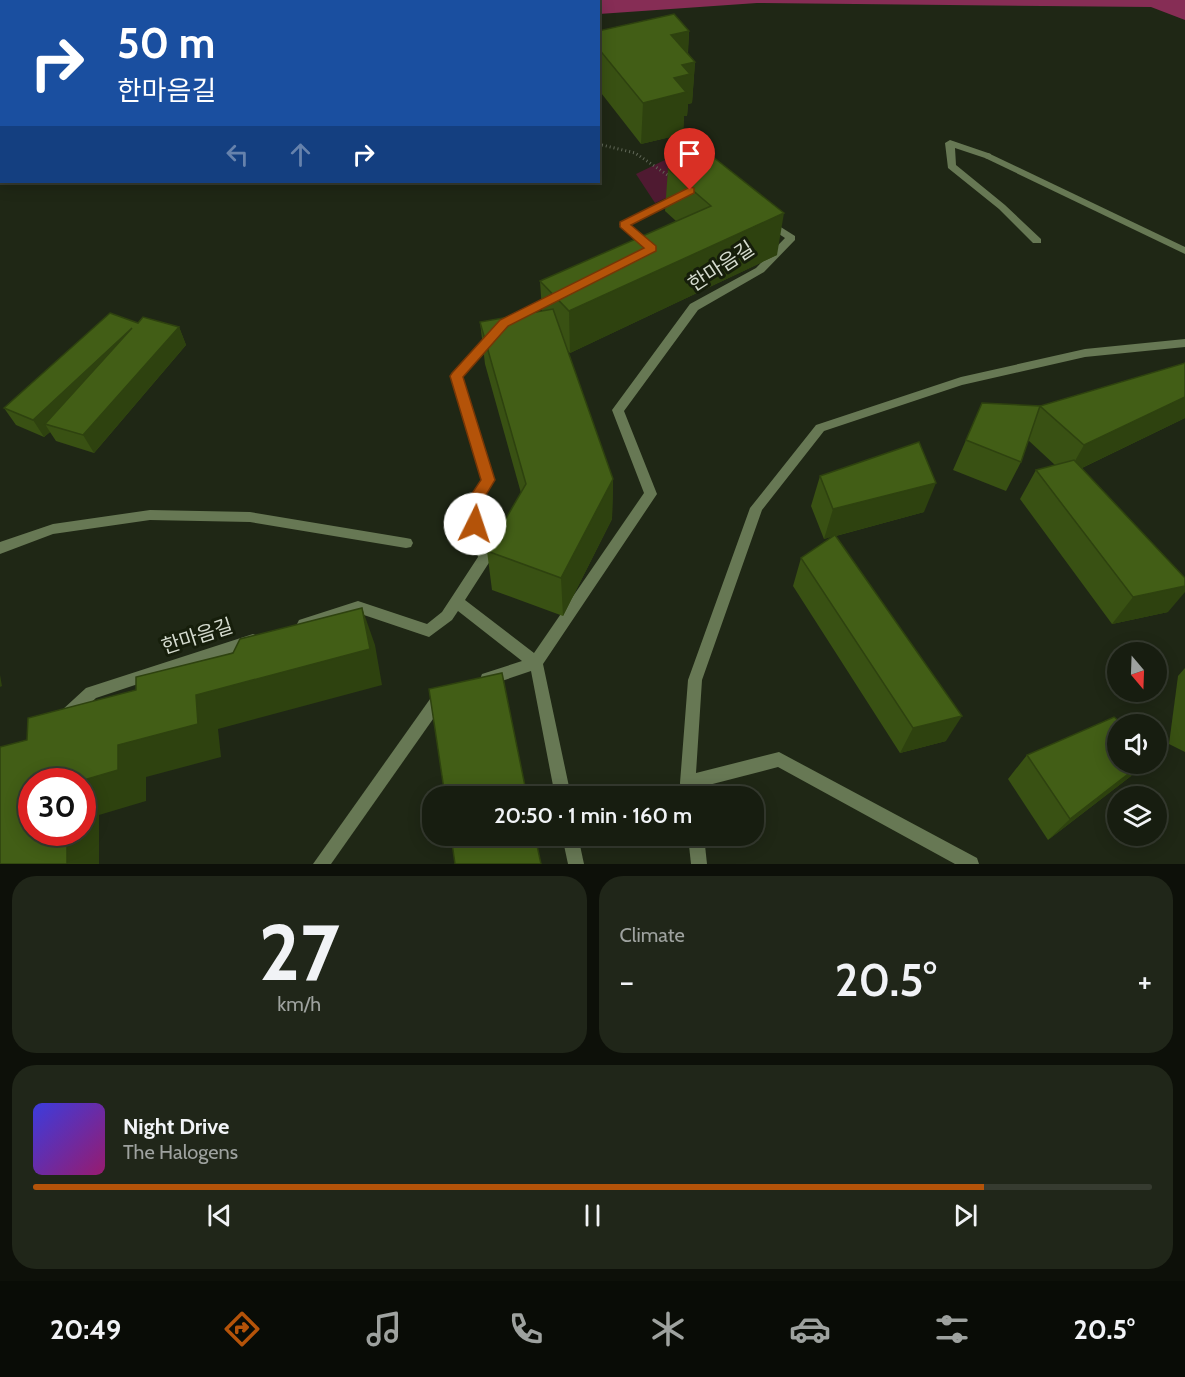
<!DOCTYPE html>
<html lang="en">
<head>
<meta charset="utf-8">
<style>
	body { margin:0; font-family:Cabin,"Noto Sans KR",sans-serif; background:#202619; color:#f1f3f6; height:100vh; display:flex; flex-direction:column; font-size:22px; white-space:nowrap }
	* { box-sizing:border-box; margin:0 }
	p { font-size:20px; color:#9ea29f }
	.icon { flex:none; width:33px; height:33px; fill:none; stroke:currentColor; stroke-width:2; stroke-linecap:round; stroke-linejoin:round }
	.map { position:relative; height:864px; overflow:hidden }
	.drawer { display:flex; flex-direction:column; gap:12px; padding:12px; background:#0d1009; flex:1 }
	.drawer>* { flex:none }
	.top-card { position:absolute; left:0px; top:0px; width:600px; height:183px; box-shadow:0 3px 15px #0003,0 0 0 2px #363b30; background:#1a4fa0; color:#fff; overflow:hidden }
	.needle { width:39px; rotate:161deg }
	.fabs { position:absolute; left:1107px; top:642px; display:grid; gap:12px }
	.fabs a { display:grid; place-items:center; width:60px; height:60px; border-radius:50%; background:#171d10; box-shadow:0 3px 15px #0003,0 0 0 2px #363b30; font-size:30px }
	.speed { position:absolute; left:18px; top:768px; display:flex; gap:12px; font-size:30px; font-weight:700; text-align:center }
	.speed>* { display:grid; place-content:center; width:78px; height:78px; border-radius:50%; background:#171d10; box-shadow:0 3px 15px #0003,0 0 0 2px #363b30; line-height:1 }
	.speed .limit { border:9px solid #d22; background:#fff; color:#111 }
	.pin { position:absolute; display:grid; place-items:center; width:51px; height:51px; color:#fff; margin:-62px -26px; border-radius:50% 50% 50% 0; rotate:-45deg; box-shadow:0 0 6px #0007 }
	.pin .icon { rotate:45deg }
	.me { position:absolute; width:66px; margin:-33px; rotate:4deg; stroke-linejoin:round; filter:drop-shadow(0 0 4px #0008) }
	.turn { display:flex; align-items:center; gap:21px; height:126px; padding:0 18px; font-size:27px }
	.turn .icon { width:78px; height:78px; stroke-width:2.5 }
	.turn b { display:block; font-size:42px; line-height:51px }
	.lanes { display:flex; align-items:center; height:57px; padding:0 18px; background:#0003; justify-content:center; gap:30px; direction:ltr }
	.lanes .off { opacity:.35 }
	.big { font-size:45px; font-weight:600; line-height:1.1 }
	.drawer .tile { flex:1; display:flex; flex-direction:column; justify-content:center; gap:9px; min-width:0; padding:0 21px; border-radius:24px; background:#202619 }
	.drawer .dial { align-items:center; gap:0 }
	.dial b { font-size:78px; line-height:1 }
	.song { display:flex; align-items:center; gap:18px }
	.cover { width:72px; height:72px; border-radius:9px; background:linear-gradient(135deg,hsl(240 70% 55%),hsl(320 70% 35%)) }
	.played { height:6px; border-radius:3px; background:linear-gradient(90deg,#b45309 85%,#363b30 85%) }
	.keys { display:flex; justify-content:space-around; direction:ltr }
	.heat { display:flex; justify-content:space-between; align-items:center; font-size:33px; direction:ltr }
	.drawer .tiles { flex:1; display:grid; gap:12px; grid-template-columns:1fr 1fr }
	.tile:last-child { grid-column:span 2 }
	.trip { position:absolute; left:422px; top:786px; width:342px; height:60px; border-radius:24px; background:#171d10; box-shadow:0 3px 15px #0003,0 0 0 2px #363b30; font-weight:600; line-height:60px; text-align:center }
	.tab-bar { display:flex; height:96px; justify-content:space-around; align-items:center; background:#090c06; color:#9ea29f }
	.tab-bar .icon { width:42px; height:42px }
	.tab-bar .on { color:#b45309 }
	.tab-bar b { font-size:27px; color:#f1f3f6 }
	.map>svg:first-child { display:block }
	.green { fill:#4f1a31 }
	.forest { fill:#862d55 }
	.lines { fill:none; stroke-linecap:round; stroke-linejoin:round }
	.path { stroke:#616858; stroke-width:3; stroke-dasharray:1 3; stroke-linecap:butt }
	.service { fill:#677854; fill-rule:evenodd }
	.minor { fill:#677854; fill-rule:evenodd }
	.wall { fill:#395113 }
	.shaded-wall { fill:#2e420f }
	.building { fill:#425e16; stroke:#2e420f; stroke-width:1.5 }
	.route { fill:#b45309; stroke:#753606; stroke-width:1.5 }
	.labels { text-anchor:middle; stroke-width:6; stroke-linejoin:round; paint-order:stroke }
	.street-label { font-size:20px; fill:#d4dace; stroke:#161e0b }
</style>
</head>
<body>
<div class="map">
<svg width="1185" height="864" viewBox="0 0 1185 864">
	<rect width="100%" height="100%" fill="#1f2715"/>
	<polygon class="green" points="671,157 705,180 655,203 636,174"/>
	<polygon class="forest" points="0,0 1185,0 1185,20 1151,7 757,3 599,14 598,2 2,2 0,51"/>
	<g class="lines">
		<polyline class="path" points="598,144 635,153 672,178"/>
		<polygon class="service" points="950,140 991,154 991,158 988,159 955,148 956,165 1005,205 1041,239 1041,243 1033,243 999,209 948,168 945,143"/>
		<g class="minor">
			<polygon points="988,153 1185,247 1185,254 985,158 985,154"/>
			<polygon points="680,192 685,195 683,197 631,225 655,246 655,250 647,250 619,224"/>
			<polygon points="768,219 795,236 795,240 764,272 698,310 624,411 657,494 543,664 571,796 555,796 531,671 487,686 482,684 480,679 482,674 522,661 458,611 452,620 429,637 358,613 304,630 299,628 297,624 299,620 358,601 427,624 442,612 478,557 464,507 482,479 451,376 490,331 498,331 500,334 498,337 463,377 494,480 477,508 492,558 465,600 534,653 644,493 612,410 690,304 756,268 785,238 764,224 763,222"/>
			<polygon points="555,293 559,294 560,297 559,300 510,325 502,325 501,322 502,319"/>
			<polygon points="1185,339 1185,347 1085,357 962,385 824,431 762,510 702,680 696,773 779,752 977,858 979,864 955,864 778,767 697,788 698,796 682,796 680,783 688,680 750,508 816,425 961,377 1085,349"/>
			<polygon points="150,510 250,512 406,538 411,539 413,543 411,547 406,548 250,522 150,520 53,534 0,554 0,542 53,524"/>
			<polygon points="253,634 258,636 260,640 258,644 96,698 71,721 66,723 61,721 59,716 61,711 86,688"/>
			<polygon points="440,690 445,692 447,697 445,702 331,864 313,864 435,692"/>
			<polygon points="562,836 578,836 584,864 568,864"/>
			<polygon points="688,836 704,836 707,864 691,864"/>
		</g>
	</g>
	<g class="wall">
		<polygon points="598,31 689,31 688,53 695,62 692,103 688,104 687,116 684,116 683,134 641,144 598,89"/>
		<polygon points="668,169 777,255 570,353 567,350 613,479 612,519 563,616 492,590 487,551 521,493 485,364 480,322 542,311 540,281 676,221 665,211"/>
		<polygon points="138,323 179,327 186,345 94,453 56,441 50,432 44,437 16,425 4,408"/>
		<polygon points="1185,363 1185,418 1082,468 1168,612 1112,624 1020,499 1036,470 1055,465 1028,440 1021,462 1006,491 953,470 982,403 1040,406"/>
		<polygon points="820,476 924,512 836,536 946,741 900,753 793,586 801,558 833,536 824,539 811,506"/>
		<polygon points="1185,668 1185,752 1169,744 1178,676"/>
		<polygon points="1027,755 1131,776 1048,840 1008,779"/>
	</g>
	<g class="shaded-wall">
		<polygon points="689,31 687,64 695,62 692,103 688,104 687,116 684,116 683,134 641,144 643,103 674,78 671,35"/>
		<polygon points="784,213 777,255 570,353 569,311"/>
		<polygon points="179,327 186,345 94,453 83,435"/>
		<polygon points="132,328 45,424 50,432 44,437 33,420"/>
		<polygon points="1185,397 1185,418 1067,475 1084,445"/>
		<polygon points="613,479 612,519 563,616 561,578"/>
		<polygon points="936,483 924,512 824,539 833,509"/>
		<polygon points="1185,586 1185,592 1168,612 1112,624 1133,597"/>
		<polygon points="362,608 375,645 382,685 218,729 221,757 146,777 146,801 99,815 99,864 67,864 67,832 82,832 82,782 77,782 118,745 196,695"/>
		<polygon points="0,675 2,686 0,687"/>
		<polygon points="962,716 946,741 900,753 913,728"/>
		<polygon points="1141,764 1144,764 1131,776 1048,840 1070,819"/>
	</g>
	<g class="building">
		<polygon points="674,14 689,31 671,35 695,62 682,65 690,74 674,78 686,92 643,103 598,48 598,31"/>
		<polygon points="708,153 784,213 569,311 540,281 711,206 668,169"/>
		<polygon points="553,309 613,479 561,578 487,551 526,484 480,322"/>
		<polygon points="110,313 138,323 143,317 179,327 83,435 45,424 132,328 33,420 4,408"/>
		<polygon points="1185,363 1185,397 1084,445 1040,406"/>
		<polygon points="982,403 1040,406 1021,462 966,440"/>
		<polygon points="919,442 936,483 833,509 820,476"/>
		<polygon points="1074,460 1185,578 1185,586 1133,597 1036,470"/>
		<polygon points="835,535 962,716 913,728 801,558"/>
		<polygon points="362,608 370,649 196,695 198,724 118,745 118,770 77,782 32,782 32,832 67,832 67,864 0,864 0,747 27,740 28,718 136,690 136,677 233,653 240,639"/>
		<polygon points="502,673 527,796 445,796 429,689"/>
		<polygon points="1114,717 1123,724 1118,724 1118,764 1141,764 1070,819 1027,755"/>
		<polygon points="451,836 535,836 541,864 455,864"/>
	</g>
	<polygon class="route" points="690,187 694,188 694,193 631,225 656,246 656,251 508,326 463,377 495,480 478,508 483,524 481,529 470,529 463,507 481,480 450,376 452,373 500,320 644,248 620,227 620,222"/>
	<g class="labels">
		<g class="street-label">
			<text transform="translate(721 266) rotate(-33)" y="7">한마음길</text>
			<text transform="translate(197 636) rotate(-18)" y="7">한마음길</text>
		</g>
	</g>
</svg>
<div class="fabs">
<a><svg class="needle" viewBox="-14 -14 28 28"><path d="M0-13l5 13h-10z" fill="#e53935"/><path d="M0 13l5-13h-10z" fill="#9ea29f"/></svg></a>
<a><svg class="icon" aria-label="sound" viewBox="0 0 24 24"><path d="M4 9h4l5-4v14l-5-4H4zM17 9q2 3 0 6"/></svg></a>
<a><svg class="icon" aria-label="layers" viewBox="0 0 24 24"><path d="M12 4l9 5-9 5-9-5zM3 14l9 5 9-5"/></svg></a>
</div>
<div class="speed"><div class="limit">30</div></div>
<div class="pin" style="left:690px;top:190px;background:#d93025"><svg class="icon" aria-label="arrive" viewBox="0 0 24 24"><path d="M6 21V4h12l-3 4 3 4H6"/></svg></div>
<svg class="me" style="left:475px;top:524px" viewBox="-20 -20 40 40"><circle r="19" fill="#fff"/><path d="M0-13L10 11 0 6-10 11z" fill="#b45309"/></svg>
<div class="trip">20:50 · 1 min · 160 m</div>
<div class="top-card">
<div class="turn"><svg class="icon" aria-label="right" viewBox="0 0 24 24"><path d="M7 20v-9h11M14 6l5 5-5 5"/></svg><div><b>50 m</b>한마음길</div></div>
<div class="lanes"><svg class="icon off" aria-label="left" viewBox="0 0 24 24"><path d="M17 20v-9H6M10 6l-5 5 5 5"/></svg><svg class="icon off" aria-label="ahead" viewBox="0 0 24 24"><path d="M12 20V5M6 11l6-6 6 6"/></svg><svg class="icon" aria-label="right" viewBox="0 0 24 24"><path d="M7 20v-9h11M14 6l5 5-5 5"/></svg></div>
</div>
</div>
<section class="drawer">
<div class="tiles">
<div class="tile dial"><b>27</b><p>km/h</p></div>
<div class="tile"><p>Climate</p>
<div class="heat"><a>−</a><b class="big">20.5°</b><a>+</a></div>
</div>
<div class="tile">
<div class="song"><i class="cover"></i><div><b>Night Drive</b><p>The Halogens</p></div></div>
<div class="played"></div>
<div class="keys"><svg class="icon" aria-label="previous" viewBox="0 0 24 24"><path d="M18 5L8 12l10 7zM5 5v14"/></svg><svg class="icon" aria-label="pause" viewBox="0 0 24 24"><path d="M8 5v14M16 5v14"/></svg><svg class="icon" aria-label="next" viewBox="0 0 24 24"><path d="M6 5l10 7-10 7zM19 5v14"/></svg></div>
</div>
</div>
</section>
<nav class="tab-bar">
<b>20:49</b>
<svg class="icon on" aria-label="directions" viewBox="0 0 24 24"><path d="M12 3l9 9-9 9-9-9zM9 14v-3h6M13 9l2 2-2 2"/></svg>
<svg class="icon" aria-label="music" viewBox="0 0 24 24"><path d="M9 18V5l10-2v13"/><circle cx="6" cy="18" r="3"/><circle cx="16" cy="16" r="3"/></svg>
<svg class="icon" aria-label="phone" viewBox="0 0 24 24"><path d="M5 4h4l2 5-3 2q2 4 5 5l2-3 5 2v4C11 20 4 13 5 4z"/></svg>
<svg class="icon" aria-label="climate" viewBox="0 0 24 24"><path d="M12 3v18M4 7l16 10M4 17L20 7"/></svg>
<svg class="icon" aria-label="car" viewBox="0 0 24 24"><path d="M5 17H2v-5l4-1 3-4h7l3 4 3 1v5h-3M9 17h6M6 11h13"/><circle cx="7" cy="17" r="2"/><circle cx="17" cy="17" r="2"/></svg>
<svg class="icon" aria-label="filters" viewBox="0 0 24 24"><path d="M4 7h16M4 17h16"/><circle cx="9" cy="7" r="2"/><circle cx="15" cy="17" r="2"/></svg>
<b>20.5°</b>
</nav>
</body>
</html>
